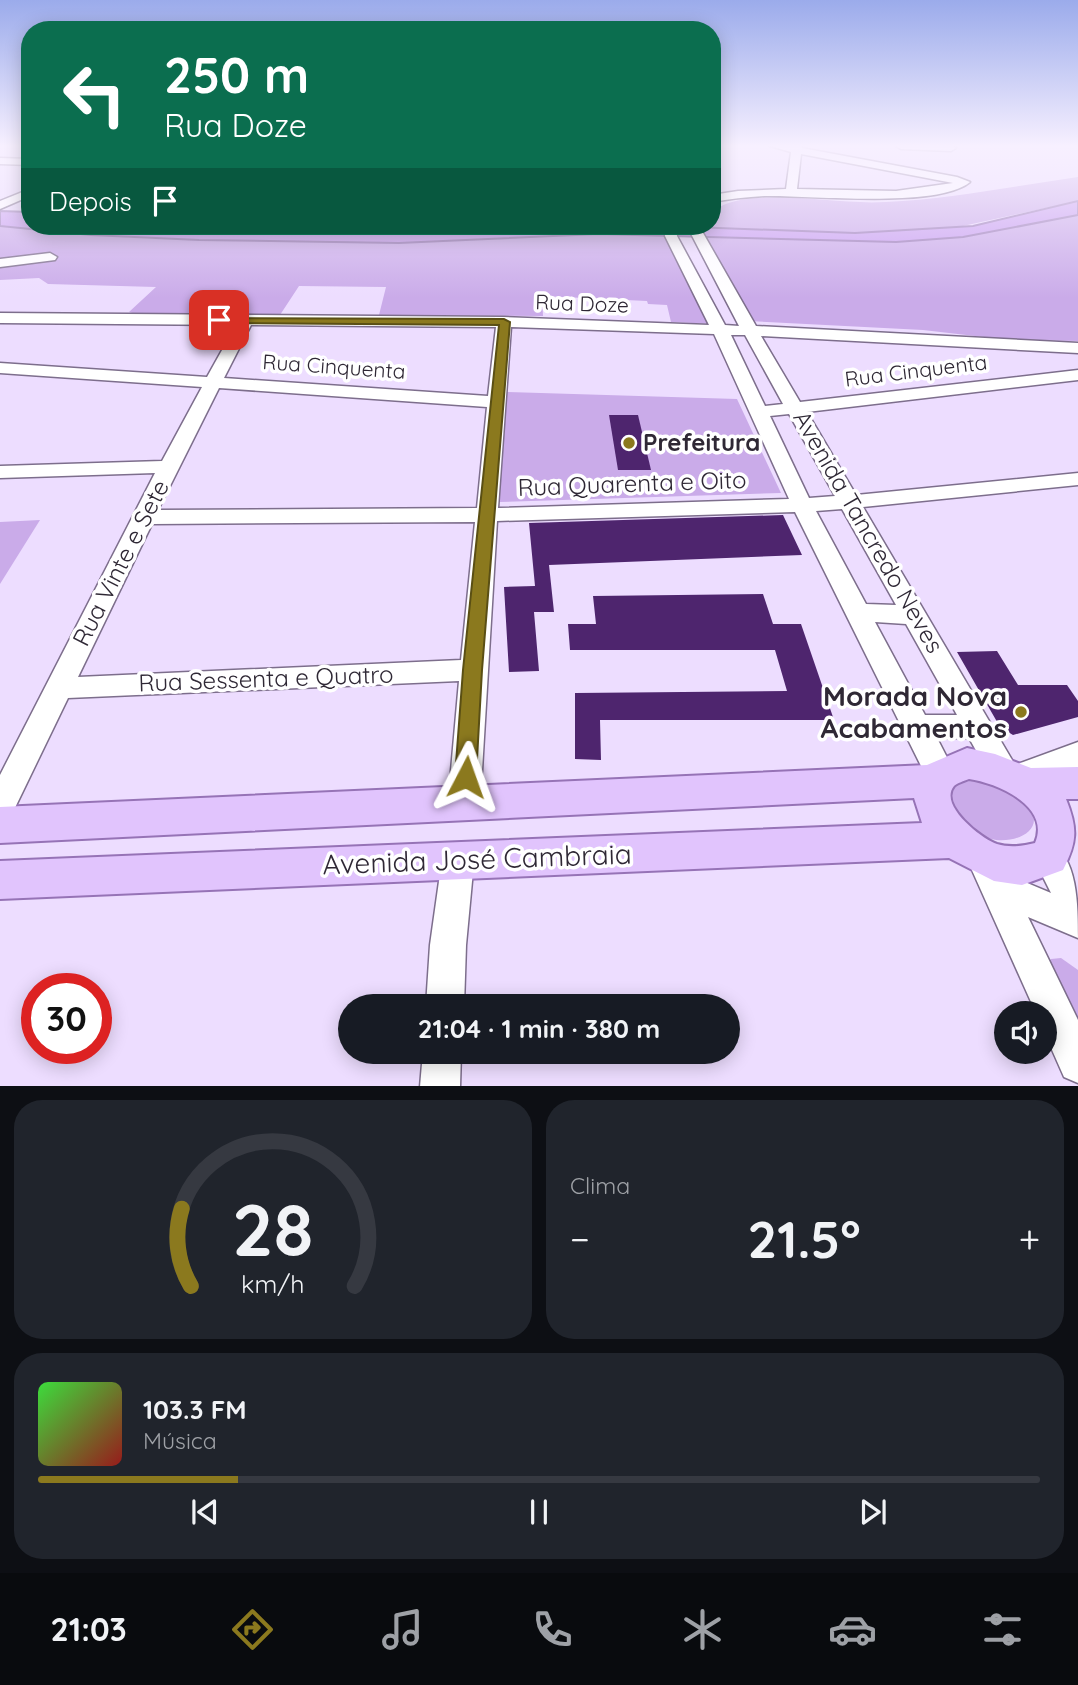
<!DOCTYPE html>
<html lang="pt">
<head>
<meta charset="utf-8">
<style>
	body { margin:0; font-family:Quicksand,sans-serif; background:#20242c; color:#f1f3f6; height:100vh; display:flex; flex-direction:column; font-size:26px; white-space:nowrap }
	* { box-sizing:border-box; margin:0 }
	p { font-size:23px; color:#9ea1a6 }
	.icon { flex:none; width:38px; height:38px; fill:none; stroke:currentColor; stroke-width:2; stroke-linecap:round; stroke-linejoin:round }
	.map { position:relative; height:1086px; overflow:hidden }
	.drawer { display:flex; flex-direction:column; gap:14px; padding:14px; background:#0d0f14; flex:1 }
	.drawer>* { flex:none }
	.guide { position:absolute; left:21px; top:21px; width:700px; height:214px; border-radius:28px; box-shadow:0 4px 18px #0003; background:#0b6e4f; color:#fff; overflow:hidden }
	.fabs { position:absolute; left:994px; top:1001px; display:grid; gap:14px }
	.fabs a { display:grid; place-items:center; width:63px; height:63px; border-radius:50%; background:#171b24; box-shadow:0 4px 18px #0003; font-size:35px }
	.speed { position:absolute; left:21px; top:973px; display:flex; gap:14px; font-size:35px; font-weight:700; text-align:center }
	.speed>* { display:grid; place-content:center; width:91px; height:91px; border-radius:50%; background:#171b24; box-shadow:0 4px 18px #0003; line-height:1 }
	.speed .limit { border:10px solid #d22; background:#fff; color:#111 }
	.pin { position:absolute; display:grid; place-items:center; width:60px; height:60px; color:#fff; margin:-30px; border-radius:14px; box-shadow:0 4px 10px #0006 }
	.me { position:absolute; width:77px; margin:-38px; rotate:4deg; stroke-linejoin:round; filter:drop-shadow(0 0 5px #0008) }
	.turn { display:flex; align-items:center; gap:24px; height:147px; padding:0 28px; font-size:32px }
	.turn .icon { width:91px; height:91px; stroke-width:2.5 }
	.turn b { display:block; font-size:49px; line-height:60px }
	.then { display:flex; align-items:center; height:66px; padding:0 28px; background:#0003; gap:14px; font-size:26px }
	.big { font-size:52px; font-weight:800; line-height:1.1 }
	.drawer .widget { flex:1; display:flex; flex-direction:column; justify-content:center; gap:10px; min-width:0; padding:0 24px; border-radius:28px; background:#20242c }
	.drawer .dial { align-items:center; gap:0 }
	.dial svg { height:182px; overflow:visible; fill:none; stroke:#363941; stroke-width:7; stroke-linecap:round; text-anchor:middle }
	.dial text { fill:#f1f3f6; stroke:none }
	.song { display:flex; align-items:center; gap:21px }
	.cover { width:84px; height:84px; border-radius:10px; background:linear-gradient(135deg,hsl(120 70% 55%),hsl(0 70% 35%)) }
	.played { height:7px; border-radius:4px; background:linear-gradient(90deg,#8b791e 20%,#363941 20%) }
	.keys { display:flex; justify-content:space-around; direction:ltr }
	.heat { display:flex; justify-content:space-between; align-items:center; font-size:38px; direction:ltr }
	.drawer .tiles { flex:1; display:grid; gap:14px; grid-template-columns:1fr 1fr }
	.widget:last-child { grid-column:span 2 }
	.trip { position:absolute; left:338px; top:994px; width:402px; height:70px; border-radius:35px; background:#171b24; box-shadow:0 4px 18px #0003; font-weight:800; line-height:70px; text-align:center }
	.tabs { display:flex; height:112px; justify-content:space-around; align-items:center; background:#090b0e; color:#9ea1a6 }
	.tabs .icon { width:49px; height:49px }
	.tabs .current { color:#8b791e }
	.tabs b { font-size:32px; color:#f1f3f6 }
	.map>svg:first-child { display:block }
	.green { fill:#caabe9 }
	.water { fill:#c89ef0; stroke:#9a7bb8; stroke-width:2 }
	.building { fill:#4e256e }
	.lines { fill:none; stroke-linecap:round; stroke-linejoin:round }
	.minor-casing { stroke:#7d6e8c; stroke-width:3 }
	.major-casing { stroke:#9673b6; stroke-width:4 }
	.minor { fill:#fff; fill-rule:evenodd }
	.major { fill:#e1c4fd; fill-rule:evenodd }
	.route { fill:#8b791e; stroke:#5a4f14; stroke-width:2 }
	.poi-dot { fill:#8b791e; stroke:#fff; stroke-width:2.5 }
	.labels { text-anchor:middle; stroke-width:7; stroke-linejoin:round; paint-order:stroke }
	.far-street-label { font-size:21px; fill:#2f2835; stroke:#fff }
	.poi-label { font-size:24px; font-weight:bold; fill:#2f2835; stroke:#fff; text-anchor:start }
	.street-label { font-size:24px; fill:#2f2835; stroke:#fff }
	.near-poi-label { font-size:28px; font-weight:bold; fill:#2f2835; stroke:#fff; text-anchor:end }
	.near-street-label { font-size:28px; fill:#2f2835; stroke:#fff }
</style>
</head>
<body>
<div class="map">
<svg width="1078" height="1087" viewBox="0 0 1078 1087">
	<rect width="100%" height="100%" fill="#edddff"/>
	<g class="green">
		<path d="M1078,177V201L949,229L855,233L711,228C715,212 714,206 736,201C780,191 840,205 886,202C951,199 1014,186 1078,177Z"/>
		<polygon points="1078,215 1078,341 1010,340 923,330 747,321 702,237 896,242 963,237"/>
		<polygon points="0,226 136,238 399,243 598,234 671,236 716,324 671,322 667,305 648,304 647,301 542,296 543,316 379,315 386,287 299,286 280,315 139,315 129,312 156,287 48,284 39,278 0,280"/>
		<polygon points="171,226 475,226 397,231"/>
		<polygon points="507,392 737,399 781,493 499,502"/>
		<polygon points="40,520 0,584 0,522"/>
		<path d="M988,774C1000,783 1017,793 1027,804C1049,830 1014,845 991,839C973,834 962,820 950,806V782Z"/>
		<polygon points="1061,958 1078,970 1078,1034 1049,962 1051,959"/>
	</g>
	<polygon class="water" points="1078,201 1078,215 963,237 896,242 598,234 399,243 199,240 91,235 0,226 0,211 30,212 30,226 274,227 397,231 475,226 666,226 855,233 973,226"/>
	<g class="building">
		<polygon points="609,415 638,415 651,470 618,470"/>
		<polygon points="783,515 802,555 549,565 554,612 534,612 539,671 509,672 504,587 535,586 529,523"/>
		<polygon points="763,594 773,624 801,624 834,720 600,720 601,760 575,759 575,693 787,691 775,650 570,650 568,624 596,624 593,596"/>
		<polygon points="997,651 1018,685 1067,685 1078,701 1078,717 1013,735 1000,727 957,652"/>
	</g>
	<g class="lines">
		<defs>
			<g id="minor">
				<path d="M770,146H802V148L957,177L970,182C938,209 808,195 766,196C748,197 730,199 712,202V195L738,191L786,189L791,152ZM801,154L953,183L896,191L797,189Z"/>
				<polygon points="896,146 954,146 956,148 951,151 901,149"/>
				<polygon points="0,158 30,159 30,165 0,164"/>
				<polygon points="30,189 30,196 0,209 0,201"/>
				<path d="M664,226H676L677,236L725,325L739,326L687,226H699L756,326L1078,343V353L761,336L800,402L1078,370V380L807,412L856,495L1078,473V485L863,507L1015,765L1078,742V767L1017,790L992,779L969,738H937L955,773L951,782L940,786L929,782L795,512L497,521L480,804L475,814L464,818L453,814L448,804L459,681L68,698L11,816L0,820V775L155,473L0,478V466L162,461L202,387L0,373V363L207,377L236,325L0,323V313L504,317L709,325L665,236ZM251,325L496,327L488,396L224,378ZM511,327L714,334L789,499L498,508ZM731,335H745L783,404L765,406ZM219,388L487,407L477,508L158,510ZM789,414L835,496L809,498L770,416ZM842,509L896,605L866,604L816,511ZM475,522L461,660L78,677L152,524ZM875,622L906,624L957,715H925Z"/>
				<polygon points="50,253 57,257 55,260 0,267 0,259"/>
				<path d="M1049,842C1078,856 1078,906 1078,938L1028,917L1078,1020V1083L1064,1077L1045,1034V1013H1036L967,859L971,848L983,844L995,848L1008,875L1051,893L1033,857L1037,846Z"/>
				<polygon points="458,845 470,849 474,860 466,945 464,1006 426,1006 430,945 442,860 446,849"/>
				<polygon points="423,1052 461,1052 460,1087 420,1087"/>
			</g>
			<path id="major" d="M967,748L995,754L1031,768L1078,767V799H1066C1078,829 1077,842 1063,870L1022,885L994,881L949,858L0,899V861L922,823L914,798L0,843V807L927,765ZM969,779C997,783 1051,806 1035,843C1023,846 1010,848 997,844C982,839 938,805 954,786C957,783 964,781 969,779Z"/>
		</defs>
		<use href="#minor" class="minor-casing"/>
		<use href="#major" class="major-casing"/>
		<use href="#minor" class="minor"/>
		<use href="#major" class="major"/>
	</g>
	<linearGradient id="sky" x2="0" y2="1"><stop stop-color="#9babeb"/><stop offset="0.49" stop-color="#f7f0ff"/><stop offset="1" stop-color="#f7f0ff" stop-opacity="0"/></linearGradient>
	<rect width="1078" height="298" fill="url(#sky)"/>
	<polygon class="route" points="215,318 504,319 510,322 482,670 476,777 473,784 466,786 458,784 455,777 463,670 499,325 219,323 213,320"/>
	<g class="poi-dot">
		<circle cx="629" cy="443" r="7"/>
		<circle cx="1021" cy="712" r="7"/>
	</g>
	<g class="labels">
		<g class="far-street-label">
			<text transform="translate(582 304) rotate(2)" y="7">Rua Doze</text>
			<text transform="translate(334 367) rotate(4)" y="7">Rua Cinquenta</text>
			<text transform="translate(916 371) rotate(-7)" y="7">Rua Cinquenta</text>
		</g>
		<g class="poi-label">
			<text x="643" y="451">Prefeitura</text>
		</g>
		<g class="street-label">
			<text transform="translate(632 484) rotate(-2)" y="8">Rua Quarenta e Oito</text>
			<text transform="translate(868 532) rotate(60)" y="8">Avenida Tancredo Neves</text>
			<text transform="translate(121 563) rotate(-63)" y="8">Rua Vinte e Sete</text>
			<text transform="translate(266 679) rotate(-2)" y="8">Rua Sessenta e Quatro</text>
		</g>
		<g class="near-poi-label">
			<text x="1007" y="706">Morada Nova<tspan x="1007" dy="32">Acabamentos</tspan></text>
		</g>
		<g class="near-street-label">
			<text transform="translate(477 859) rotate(-2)" y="10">Avenida José Cambraia</text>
		</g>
	</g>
</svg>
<div class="fabs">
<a><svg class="icon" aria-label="sound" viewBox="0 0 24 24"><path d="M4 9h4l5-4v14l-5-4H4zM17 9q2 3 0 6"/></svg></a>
</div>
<div class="speed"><div class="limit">30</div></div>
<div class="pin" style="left:219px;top:320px;background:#d93025"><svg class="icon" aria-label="arrive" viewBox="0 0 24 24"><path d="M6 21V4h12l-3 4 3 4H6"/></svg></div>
<svg class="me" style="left:466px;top:777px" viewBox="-20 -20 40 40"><path d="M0-17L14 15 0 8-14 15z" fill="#8b791e" stroke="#fff" stroke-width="4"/></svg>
<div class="trip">21:04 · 1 min · 380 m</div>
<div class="guide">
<div class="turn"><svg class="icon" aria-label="left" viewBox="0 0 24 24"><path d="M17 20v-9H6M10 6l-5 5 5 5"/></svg><div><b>250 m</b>Rua Doze</div></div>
<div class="then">Depois<svg class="icon" aria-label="arrive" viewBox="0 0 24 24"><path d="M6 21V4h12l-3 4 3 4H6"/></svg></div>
</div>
</div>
<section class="drawer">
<div class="tiles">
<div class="widget dial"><svg viewBox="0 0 100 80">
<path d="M14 69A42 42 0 1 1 86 69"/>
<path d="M14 69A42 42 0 0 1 10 35" stroke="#8b791e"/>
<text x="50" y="56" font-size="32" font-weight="700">28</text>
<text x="50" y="72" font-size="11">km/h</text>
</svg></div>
<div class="widget"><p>Clima</p>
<div class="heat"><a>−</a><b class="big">21.5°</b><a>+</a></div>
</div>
<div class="widget">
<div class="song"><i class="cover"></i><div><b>103.3 FM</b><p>Música</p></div></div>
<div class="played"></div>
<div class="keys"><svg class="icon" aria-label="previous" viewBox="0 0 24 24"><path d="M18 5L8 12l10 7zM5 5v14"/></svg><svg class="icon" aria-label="pause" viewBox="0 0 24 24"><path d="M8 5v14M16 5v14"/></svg><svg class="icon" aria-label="next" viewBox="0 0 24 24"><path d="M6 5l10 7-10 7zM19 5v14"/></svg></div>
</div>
</div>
</section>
<nav class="tabs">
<b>21:03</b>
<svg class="icon current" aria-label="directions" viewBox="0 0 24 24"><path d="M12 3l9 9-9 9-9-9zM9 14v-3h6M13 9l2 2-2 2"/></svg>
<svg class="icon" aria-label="music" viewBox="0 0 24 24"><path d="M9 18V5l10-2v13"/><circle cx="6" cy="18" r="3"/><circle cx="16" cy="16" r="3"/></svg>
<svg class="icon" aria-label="phone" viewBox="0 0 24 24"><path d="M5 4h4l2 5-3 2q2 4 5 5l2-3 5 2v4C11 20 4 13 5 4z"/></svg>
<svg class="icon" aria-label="climate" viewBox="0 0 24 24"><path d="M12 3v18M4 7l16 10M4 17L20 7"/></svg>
<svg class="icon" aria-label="car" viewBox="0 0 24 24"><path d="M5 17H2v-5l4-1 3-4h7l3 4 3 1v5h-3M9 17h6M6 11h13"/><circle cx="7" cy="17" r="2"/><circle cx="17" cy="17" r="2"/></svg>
<svg class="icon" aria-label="filters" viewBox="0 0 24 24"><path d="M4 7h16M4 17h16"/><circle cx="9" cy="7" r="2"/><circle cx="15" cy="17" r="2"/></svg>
</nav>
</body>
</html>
